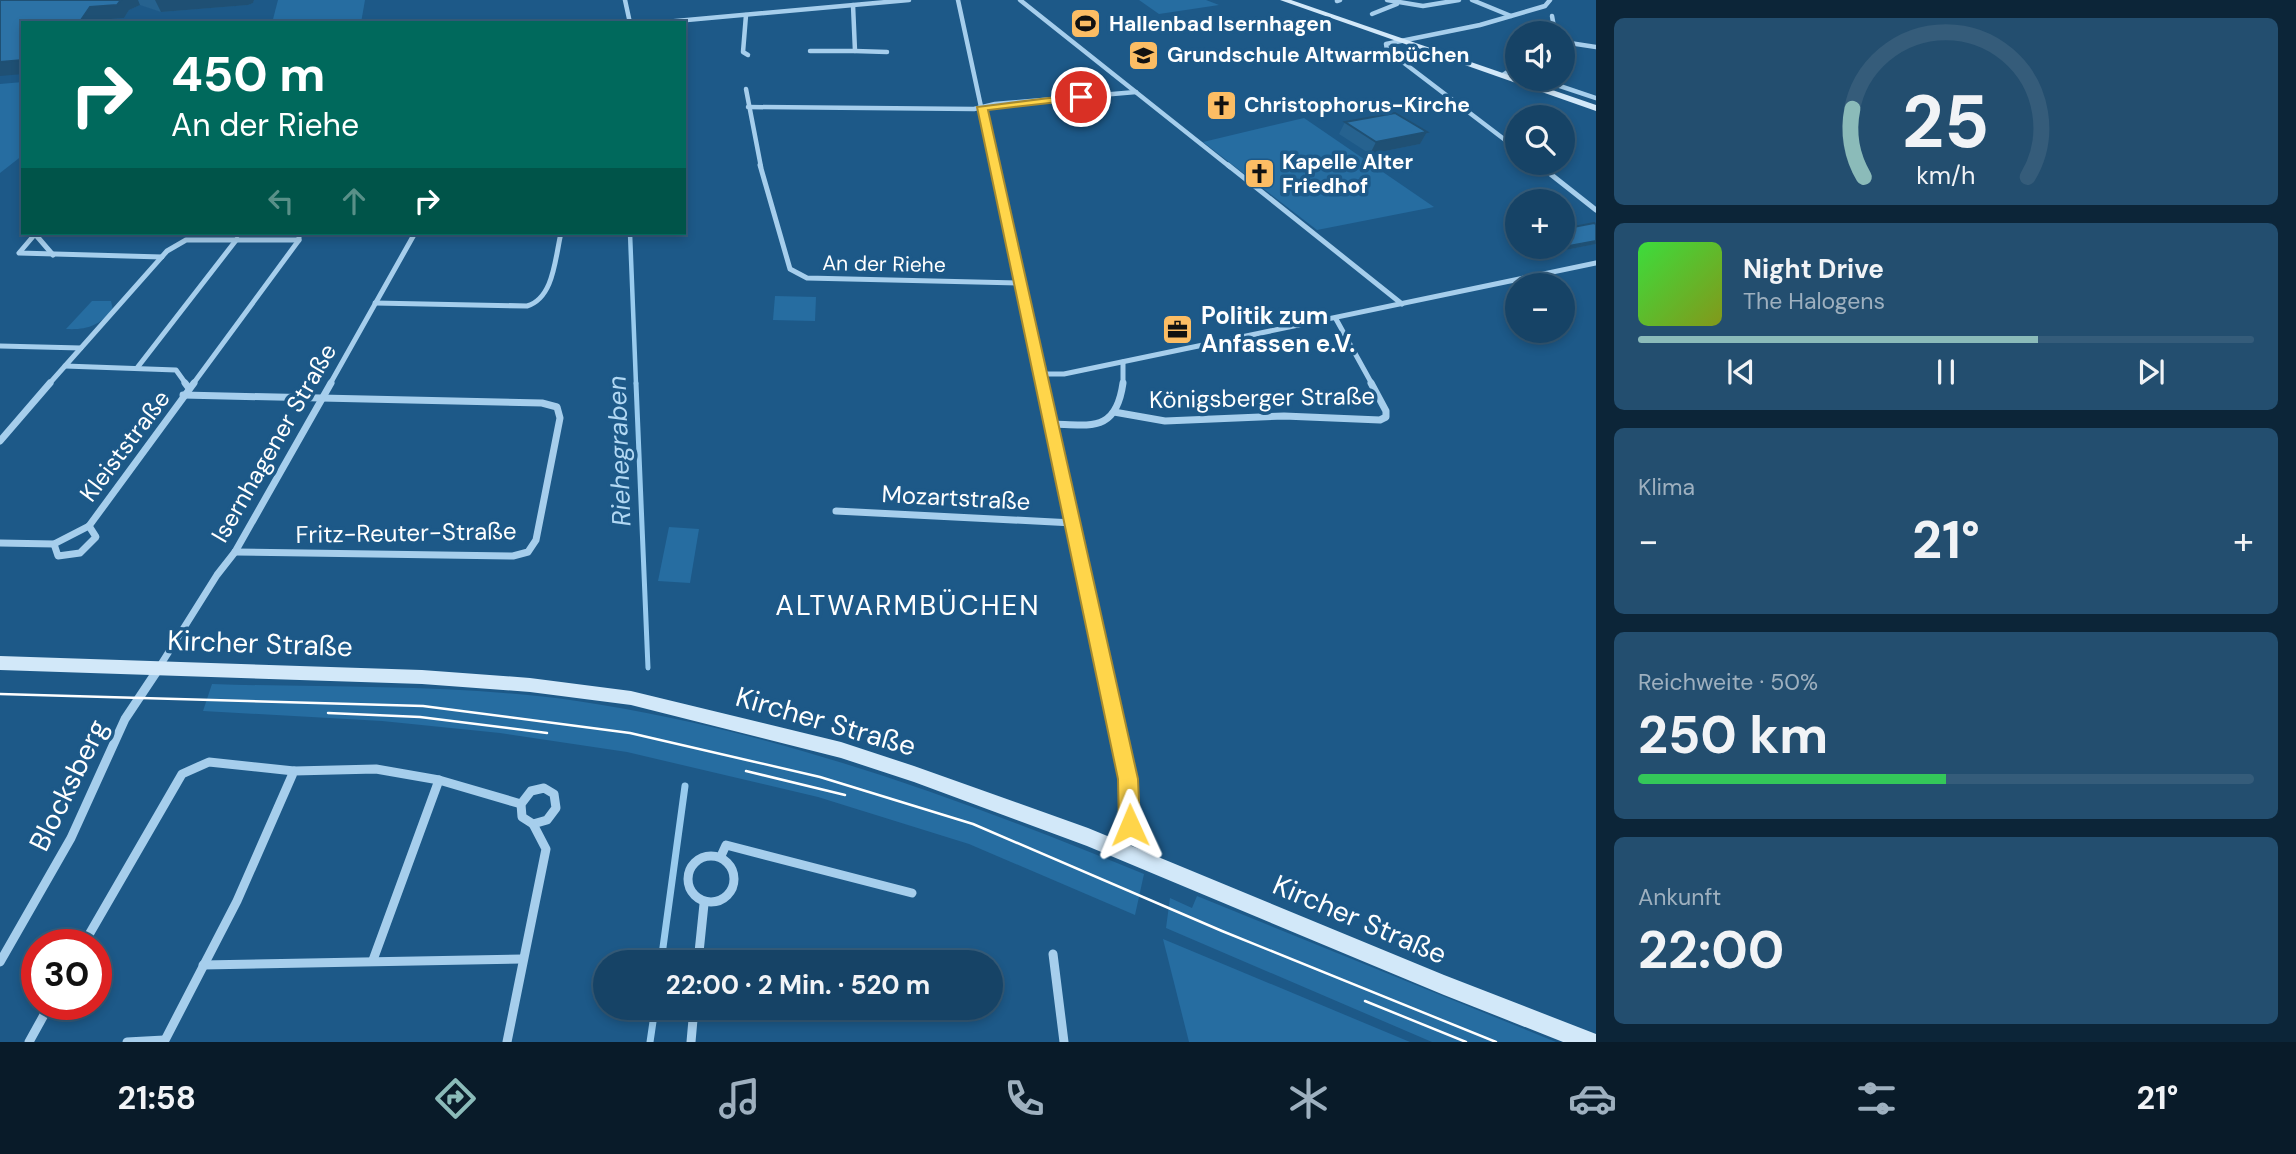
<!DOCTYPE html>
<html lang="de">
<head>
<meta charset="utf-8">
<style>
	body { margin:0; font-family:"DM Sans",sans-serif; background:#234e6f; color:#f1f3f6; height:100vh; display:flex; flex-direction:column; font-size:26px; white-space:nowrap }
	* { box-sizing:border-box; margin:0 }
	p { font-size:23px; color:#9eb0bf }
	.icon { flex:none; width:38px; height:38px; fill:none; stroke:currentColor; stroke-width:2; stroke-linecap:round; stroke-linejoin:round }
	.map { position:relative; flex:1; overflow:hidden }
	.sheet { display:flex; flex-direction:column; gap:18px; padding:18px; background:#0c2538; width:700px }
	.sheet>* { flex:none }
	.banner { position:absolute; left:21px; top:21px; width:665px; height:214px; border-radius:0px; box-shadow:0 4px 10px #0003,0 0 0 2px #355c7a; background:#00695c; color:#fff; overflow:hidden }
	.fabs { position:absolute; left:1505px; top:21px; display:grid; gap:14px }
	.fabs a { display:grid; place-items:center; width:70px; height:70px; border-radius:50%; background:#164366; box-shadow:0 4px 10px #0003,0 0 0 2px #355c7a; font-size:35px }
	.speed { position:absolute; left:21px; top:929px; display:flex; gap:14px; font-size:35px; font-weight:700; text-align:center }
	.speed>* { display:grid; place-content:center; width:91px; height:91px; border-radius:50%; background:#164366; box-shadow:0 4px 10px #0003,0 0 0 2px #355c7a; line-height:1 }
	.speed .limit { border:10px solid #d22; background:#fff; color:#111 }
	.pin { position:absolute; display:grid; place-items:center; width:60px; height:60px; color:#fff; margin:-30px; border:4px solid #fff; border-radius:50%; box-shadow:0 2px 7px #0007 }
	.me { position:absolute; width:77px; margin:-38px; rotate:359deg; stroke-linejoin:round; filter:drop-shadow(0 0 5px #0008) }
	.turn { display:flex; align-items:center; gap:24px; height:147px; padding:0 35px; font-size:32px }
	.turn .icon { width:91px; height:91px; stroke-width:2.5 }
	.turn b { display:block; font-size:49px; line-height:60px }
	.lanes { display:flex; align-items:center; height:66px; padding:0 35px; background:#0003; justify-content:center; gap:35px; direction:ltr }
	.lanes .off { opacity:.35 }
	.big { font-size:52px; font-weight:700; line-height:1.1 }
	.sheet .tile { flex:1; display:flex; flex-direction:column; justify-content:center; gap:10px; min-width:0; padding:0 24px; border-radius:10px; background:#234e6f }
	.sheet .dial { align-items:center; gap:0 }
	.dial svg { height:182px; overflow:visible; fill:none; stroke:#355c7a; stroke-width:7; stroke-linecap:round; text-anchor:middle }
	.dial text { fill:#f1f3f6; stroke:none }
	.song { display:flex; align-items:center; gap:21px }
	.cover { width:84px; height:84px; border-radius:10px; background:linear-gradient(135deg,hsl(120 70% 55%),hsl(70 70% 35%)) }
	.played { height:7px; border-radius:4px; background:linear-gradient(90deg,#8bbbb9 65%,#355c7a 65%) }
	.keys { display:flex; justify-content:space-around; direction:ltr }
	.heat { display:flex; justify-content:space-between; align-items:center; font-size:38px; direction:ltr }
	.charge { height:10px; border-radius:5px; background:linear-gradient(90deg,#34c759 50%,#355c7a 0) }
	.trip { position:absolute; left:593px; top:950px; width:410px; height:70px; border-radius:35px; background:#164366; box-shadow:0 4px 10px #0003,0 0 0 2px #355c7a; font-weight:700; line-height:70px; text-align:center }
	.dock { display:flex; height:112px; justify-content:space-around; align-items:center; background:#091b29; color:#9eb0bf }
	.dock .icon { width:49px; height:49px }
	.dock .active { color:#8bbbb9 }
	.dock b { font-size:32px; color:#f1f3f6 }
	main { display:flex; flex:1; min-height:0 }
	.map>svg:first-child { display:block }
	.green { fill:#266da1 }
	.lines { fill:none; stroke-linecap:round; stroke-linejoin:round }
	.stream-far2 { stroke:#99cbee; stroke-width:4.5 }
	.stream-far1 { stroke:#99cbee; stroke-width:5 }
	.stream { stroke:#99cbee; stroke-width:7 }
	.minor-far3 { stroke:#a6ceec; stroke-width:4.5 }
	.minor-far2 { stroke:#a6ceec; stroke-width:5 }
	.minor-far1 { stroke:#a6ceec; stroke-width:7 }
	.minor { stroke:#a6ceec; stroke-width:9 }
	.secondary { fill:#d2e8f9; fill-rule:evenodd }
	.tram { stroke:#fff; stroke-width:2.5 }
	.wall { fill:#26628f }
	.shaded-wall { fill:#1f5074 }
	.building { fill:#2c72a6; stroke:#1f5074; stroke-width:2 }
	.route { fill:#ffd54a; stroke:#a68a30; stroke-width:2 }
	.labels { text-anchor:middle; stroke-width:7; stroke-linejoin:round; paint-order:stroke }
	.far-poi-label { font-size:21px; font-weight:bold; fill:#fff; stroke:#1d5988; text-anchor:start }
	.far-street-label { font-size:21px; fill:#fff; stroke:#1d5988 }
	.poi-label { font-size:24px; font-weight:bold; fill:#fff; stroke:#1d5988; text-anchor:start }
	.street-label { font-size:24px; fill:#fff; stroke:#1d5988 }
	.water-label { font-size:26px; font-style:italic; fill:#b2d8f3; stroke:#1d5988 }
	.quarter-label { font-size:28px; letter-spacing:2px; fill:#fff; stroke:#1d5988 }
	.near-street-label { font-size:28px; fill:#fff; stroke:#1d5988 }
</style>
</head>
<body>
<main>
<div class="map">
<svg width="1596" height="1042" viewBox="0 0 1596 1042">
	<rect width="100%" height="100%" fill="#1d5988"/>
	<g class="green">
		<polygon points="278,0 365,0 361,23 272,23"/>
		<polygon points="1139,0 1206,0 1219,5 1159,14"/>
		<polygon points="23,82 23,155 0,173 0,84"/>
		<polygon points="1304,118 1434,207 1317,230 1203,142"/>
		<polygon points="775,296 816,297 815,321 773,320"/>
		<path d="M92,301H111L113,310C98,326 87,330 66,329Z"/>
		<polygon points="669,527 699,529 690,583 658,581"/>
		<path d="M212,684C333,688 457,684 577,701C774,730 961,799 1144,874L1135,915L969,844L818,797L627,752L500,733L382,721L203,711Z"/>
		<polygon points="1197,896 1556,1042 1432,1042 1166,928 1170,898 1192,908"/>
		<polygon points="1163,939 1410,1042 1189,1042"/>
	</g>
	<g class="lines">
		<polyline class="stream-far2" points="630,233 636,384"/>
		<polyline class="stream-far1" points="636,383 648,668"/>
		<g class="stream">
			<polyline points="661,962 685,786"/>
			<polyline points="650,1042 655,1008"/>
		</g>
		<g class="minor-far3">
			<polyline points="625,0 630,23"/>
			<polyline points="958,0 994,167"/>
			<polyline points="1020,0 1230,167"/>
			<polyline points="1387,0 1423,6 1459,0"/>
			<polyline points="1472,0 1511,16"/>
			<polyline points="1337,1 1340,0"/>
			<polyline points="1372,14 1397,4"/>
			<polyline points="746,15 743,52 748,55"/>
			<polyline points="1552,16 1555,33"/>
			<polyline points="654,23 909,0"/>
			<polyline points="1563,42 1596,47"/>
			<polyline points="810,51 855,51 853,5"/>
			<polyline points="855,51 887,52"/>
			<polyline points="1503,75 1517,66"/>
			<polyline points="1539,79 1596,98"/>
			<polyline points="746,89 761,167"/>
			<polyline points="748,107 974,109 995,104 1136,92"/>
			<polyline points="1517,149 1387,50 1386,44 1480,25 1545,6 1550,0"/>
			<polyline points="1536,163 1541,167"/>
		</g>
		<g class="minor-far2">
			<polyline points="760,165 790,269 807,278 1020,283"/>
			<polyline points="994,165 1042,384"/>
			<polyline points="1228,165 1402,304"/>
			<polyline points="1539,165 1596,210"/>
			<polyline points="36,233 19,253 162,257"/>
			<polyline points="35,234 53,255"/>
			<path d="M375,303L527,306C554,298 555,258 561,233"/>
			<polyline points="1336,319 1372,384"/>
			<polyline points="0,346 81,348"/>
			<polyline points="137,368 237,239"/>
			<polyline points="1040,374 1064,374 1596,263"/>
			<polyline points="49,384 65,366"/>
			<polyline points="186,384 176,370 65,366 167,251 186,240 299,240"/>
			<polyline points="193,384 299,240 299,233"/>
			<polyline points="330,384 415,233"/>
			<polyline points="1123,384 1123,362"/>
		</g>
		<g class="minor-far1">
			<polyline points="185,383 188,387"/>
			<polyline points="1042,383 1104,669"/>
			<polyline points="183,395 542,403 557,407 560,418 536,540 528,552 513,556 235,552"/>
			<polyline points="1114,412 1165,421 1284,416 1380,420 1386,417 1386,411 1371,383"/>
			<path d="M1051,424C1091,425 1116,433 1123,383"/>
			<polyline points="0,441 50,383"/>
			<polyline points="836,511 1073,523"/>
			<polyline points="0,543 54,544 89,526 194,383"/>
			<polyline points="54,544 58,556 80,553 96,537 89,526"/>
			<polyline points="158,669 217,575 235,552 331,383"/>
		</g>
		<g class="minor">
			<path d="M1104,668C1117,728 1137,789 1125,851"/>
			<polygon points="544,788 554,794 556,808 547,820 533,824 522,817 521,804 531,791"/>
			<circle cx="711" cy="879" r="23"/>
			<polyline points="721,856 726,845 912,893"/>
			<polyline points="83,945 182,774 209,762 294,771"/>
			<polyline points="1053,954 1064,1042"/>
			<polyline points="373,960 439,780"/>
			<polyline points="0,962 71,838 125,719 159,668"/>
			<polyline points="698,962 704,904"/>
			<polyline points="203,965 522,959"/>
			<polyline points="29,1042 50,1004"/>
			<polyline points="127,1042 164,1040"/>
			<polyline points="164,1042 237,901 294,771 376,769 439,780 521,804"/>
			<polyline points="507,1042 546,849 533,824"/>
			<polyline points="691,1042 694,1008"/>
		</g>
		<g class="secondary">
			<polygon points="1280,0 1291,0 1596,105 1596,111"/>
			<polygon points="0,656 422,670 530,678 631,691 841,742 914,766 1088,828 1444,975 1596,1034 1596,1042 1563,1042 1444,995 1087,846 914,782 841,758 631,705 530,692 422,684 0,670"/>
		</g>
		<g class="tram">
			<polyline points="0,694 423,706 630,733 820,777 973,824 1222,931 1496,1042"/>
			<polyline points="328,713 420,717 547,733"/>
			<polyline points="746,771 845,795"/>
			<polyline points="1365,1001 1466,1042"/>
		</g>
	</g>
	<g class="wall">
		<polygon points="0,0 254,0 253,3 248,5 161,12 140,5 129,10 124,18 97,20"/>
		<polygon points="1345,122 1427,132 1420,144 1370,154 1339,134"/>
		<polygon points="1594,223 1596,224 1596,244 1555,252 1547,247 1563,247 1563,229"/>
	</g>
	<g class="shaded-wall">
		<polygon points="121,0 138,0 140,5 129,10 124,18 97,20 95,23 79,23 90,7"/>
		<polygon points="155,0 254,0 253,3 248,5 161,12"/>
		<polygon points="23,60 23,74 0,76 0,62"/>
		<polygon points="1427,132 1420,144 1370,154 1376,142"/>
		<polygon points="1596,241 1596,244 1555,252 1558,248"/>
	</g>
	<g class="building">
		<polygon points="0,0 121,0 117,5 90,7 79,23 23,23 23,60 0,62"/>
		<polygon points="1395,113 1427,132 1376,142 1345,122"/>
		<polygon points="1594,223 1596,224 1596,241 1558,248 1556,247 1563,247 1563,229"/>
	</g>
	<polygon class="route" points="1081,94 1085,99 988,110 1138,779 1140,825 1137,832 1130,835 1122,832 1119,825 1118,779 977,107"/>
	<defs>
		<symbol id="stadium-square" viewBox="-11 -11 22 22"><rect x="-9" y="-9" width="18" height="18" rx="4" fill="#fcbd64" stroke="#1d5988"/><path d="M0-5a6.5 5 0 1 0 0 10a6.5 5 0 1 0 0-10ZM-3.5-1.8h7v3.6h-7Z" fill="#111"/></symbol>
		<symbol id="school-square" viewBox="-11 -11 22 22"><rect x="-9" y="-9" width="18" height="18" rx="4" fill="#fcbd64" stroke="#1d5988"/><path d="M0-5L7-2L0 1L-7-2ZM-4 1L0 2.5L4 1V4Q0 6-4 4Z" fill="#111"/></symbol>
		<symbol id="church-square" viewBox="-11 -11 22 22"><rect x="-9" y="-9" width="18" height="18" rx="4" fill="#fcbd64" stroke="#1d5988"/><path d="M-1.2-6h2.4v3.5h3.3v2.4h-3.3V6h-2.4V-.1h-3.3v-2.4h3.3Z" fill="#111"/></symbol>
		<symbol id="office-square" viewBox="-11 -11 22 22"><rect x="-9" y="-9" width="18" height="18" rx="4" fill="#fcbd64" stroke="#1d5988"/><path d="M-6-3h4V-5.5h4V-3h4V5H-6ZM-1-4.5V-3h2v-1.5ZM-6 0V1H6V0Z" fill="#111"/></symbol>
	</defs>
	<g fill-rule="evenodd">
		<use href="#stadium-square" x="1068" y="6" width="35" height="35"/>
		<use href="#school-square" x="1126" y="38" width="35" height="35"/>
		<use href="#church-square" x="1204" y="88" width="35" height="35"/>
		<use href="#church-square" x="1242" y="156" width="35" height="35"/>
		<use href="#office-square" x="1160" y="312" width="35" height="35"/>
	</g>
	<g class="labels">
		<g class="far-poi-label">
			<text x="1109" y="31">Hallenbad Isernhagen</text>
			<text x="1167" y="62">Grundschule Altwarmbüchen</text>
			<text x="1244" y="112">Christophorus-Kirche</text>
			<text x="1282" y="169">Kapelle Alter<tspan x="1282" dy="24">Friedhof</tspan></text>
		</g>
		<g class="far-street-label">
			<text transform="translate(884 264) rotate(1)" y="7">An der Riehe</text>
		</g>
		<g class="poi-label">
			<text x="1201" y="324">Politik zum<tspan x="1201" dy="28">Anfassen e.V.</tspan></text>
		</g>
		<g class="street-label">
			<text transform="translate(1262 398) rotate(-1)" y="8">Königsberger Straße</text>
			<text transform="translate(274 443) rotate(-60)" y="8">Isernhagener Straße</text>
			<text transform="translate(125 446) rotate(-53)" y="8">Kleiststraße</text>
			<text transform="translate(956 498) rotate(3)" y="8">Mozartstraße</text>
			<text transform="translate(406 533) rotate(-1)" y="8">Fritz-Reuter-Straße</text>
		</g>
		<g class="water-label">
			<text transform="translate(619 451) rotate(-92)" y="9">Riehegraben</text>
		</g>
		<g class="quarter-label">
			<text x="908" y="615">ALTWARMBÜCHEN</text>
		</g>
		<g class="near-street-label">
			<text transform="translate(260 643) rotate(2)" y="10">Kircher Straße</text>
			<text transform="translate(826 721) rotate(16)" y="10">Kircher Straße</text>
			<text transform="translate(68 785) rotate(-64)" y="10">Blocksberg</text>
			<text transform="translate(1360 919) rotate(23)" y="10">Kircher Straße</text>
		</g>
	</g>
</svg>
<div class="fabs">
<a><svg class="icon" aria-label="sound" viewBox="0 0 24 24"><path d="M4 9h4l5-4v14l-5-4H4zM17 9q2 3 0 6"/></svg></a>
<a><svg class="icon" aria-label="search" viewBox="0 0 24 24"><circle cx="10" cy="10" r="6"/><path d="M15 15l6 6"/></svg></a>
<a>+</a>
<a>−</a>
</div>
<div class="speed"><div class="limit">30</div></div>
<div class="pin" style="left:1081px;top:97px;background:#d93025"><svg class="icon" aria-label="arrive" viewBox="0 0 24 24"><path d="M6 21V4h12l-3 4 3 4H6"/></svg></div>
<svg class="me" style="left:1130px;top:825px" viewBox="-20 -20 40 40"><path d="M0-17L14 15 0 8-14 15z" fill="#ffd54a" stroke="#fff" stroke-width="4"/></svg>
<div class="trip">22:00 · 2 Min. · 520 m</div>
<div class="banner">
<div class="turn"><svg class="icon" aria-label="right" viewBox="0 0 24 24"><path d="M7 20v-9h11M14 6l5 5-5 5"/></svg><div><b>450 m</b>An der Riehe</div></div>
<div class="lanes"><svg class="icon off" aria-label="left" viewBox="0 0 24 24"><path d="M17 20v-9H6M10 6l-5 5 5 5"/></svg><svg class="icon off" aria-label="ahead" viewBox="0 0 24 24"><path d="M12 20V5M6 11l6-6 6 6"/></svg><svg class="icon" aria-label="right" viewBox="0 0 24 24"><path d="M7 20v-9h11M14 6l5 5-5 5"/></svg></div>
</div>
</div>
<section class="sheet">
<div class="tile dial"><svg viewBox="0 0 100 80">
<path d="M14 69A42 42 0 1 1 86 69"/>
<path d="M14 69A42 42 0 0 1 9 39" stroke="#8bbbb9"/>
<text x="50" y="56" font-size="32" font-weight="700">25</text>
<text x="50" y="72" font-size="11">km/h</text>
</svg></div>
<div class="tile">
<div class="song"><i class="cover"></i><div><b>Night Drive</b><p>The Halogens</p></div></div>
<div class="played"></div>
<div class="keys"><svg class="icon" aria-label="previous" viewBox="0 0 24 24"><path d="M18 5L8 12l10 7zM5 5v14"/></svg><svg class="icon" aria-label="pause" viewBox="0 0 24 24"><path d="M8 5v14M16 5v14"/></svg><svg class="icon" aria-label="next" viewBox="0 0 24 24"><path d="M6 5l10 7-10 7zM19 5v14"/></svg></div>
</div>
<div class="tile"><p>Klima</p>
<div class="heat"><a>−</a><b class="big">21°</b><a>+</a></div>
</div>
<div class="tile"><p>Reichweite · 50%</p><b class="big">250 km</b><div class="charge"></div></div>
<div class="tile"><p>Ankunft</p><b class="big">22:00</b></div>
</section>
</main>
<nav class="dock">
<b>21:58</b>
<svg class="icon active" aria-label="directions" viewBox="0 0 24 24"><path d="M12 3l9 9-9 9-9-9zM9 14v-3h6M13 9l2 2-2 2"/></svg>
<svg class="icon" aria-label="music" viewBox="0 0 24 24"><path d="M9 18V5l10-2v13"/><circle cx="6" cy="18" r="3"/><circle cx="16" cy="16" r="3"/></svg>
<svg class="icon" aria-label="phone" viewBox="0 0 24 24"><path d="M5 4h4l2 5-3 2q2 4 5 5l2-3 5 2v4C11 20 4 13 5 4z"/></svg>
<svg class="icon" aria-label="climate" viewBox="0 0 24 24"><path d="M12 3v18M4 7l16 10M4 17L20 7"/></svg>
<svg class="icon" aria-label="car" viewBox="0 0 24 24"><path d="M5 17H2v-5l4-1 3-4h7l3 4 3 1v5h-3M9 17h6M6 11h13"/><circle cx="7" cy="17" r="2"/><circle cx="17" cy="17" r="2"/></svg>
<svg class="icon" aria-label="filters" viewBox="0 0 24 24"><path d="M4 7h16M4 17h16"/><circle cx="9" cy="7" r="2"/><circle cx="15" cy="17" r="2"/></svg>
<b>21°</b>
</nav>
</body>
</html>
